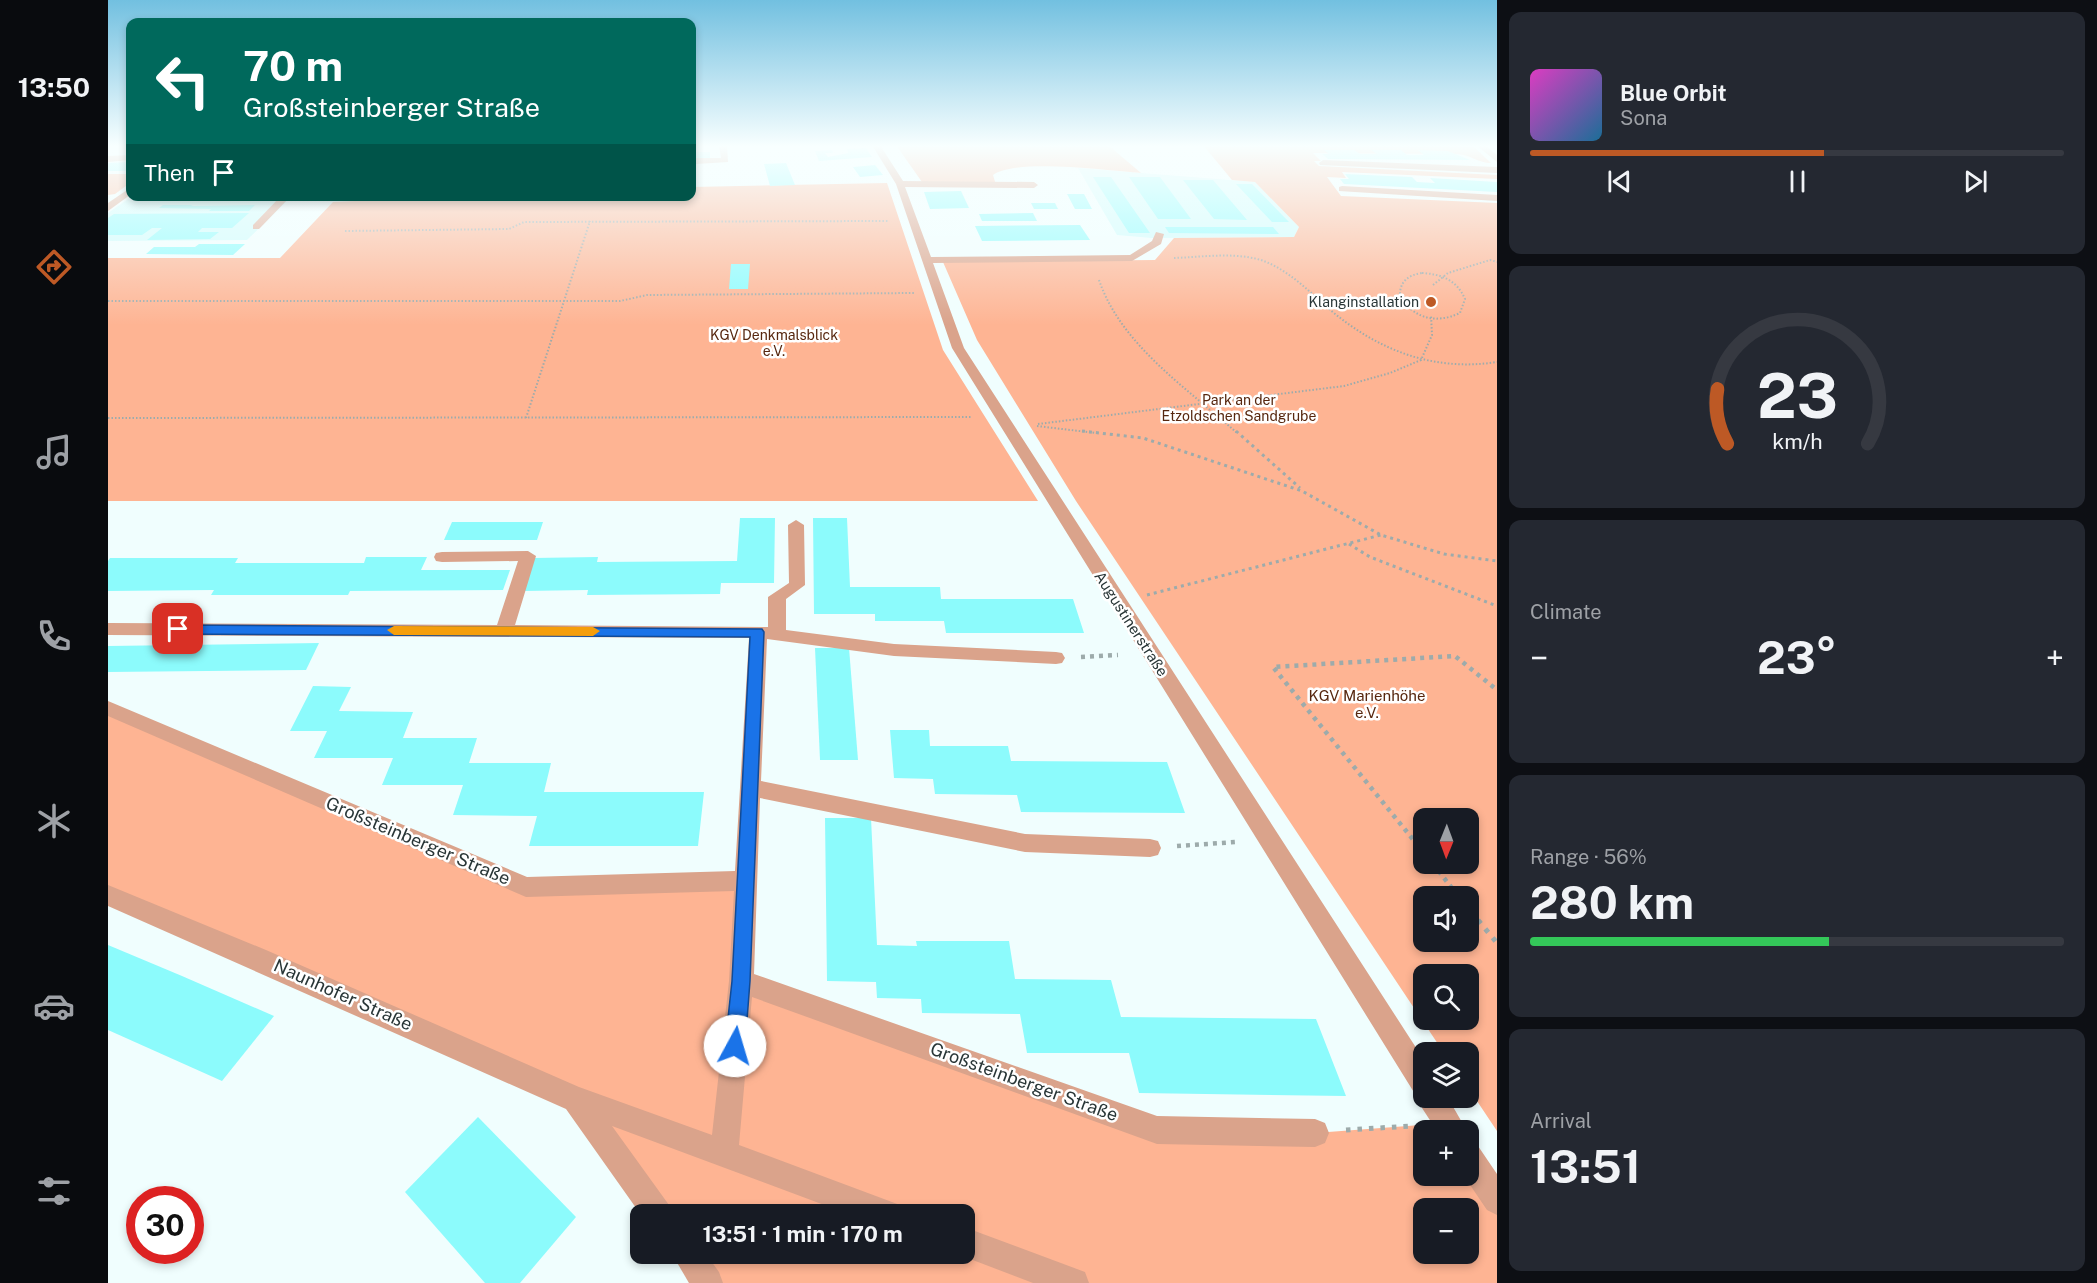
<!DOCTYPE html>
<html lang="en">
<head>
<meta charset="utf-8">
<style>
	body { margin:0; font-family:"Public Sans",sans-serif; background:#242831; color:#f1f3f6; height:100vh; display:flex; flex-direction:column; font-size:22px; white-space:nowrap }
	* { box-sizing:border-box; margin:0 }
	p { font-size:20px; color:#9ea1a6 }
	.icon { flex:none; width:33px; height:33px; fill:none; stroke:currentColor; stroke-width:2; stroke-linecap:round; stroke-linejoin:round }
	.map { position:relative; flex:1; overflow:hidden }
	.details { display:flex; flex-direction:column; gap:12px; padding:12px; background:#0d0f14; width:600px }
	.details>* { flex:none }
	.top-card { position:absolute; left:18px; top:18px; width:570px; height:183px; border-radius:12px; box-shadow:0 3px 9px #0003; background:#00695c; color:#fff; overflow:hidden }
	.needle { width:39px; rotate:181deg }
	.tools { position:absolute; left:1305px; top:808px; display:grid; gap:12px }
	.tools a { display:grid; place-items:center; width:66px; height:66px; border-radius:12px; background:#171b24; box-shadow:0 3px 9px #0003; font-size:30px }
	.speed { position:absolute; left:18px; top:1186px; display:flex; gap:12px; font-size:30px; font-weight:700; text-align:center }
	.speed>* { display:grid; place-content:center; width:78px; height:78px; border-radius:50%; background:#171b24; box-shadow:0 3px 9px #0003; line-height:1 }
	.speed .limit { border:9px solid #d22; background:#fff; color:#111 }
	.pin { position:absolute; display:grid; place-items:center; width:51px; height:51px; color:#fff; margin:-26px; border-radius:12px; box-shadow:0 3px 9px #0006 }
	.me { position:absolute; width:66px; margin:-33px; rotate:6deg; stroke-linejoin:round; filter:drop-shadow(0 0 4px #0008) }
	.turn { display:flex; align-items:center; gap:21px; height:126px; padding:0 18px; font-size:27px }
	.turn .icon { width:78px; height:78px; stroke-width:2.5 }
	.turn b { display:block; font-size:42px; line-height:51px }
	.then { display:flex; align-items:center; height:57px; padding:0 18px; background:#0003; gap:12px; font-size:22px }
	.big { font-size:45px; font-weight:700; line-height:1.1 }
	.details .card { flex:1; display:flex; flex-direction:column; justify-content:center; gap:9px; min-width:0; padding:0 21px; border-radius:12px; background:#242831 }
	.details .dial { align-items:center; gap:0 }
	.dial svg { height:156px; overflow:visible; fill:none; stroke:#363941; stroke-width:7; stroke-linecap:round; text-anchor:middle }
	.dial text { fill:#f1f3f6; stroke:none }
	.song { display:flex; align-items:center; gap:18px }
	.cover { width:72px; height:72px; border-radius:9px; background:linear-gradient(135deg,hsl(310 70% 55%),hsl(200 70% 35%)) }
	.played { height:6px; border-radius:3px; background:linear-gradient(90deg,#bd5925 55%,#363941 55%) }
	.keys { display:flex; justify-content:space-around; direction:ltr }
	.heat { display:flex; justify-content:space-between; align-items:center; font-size:33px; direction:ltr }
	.charge { height:9px; border-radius:4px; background:linear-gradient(90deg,#34c759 56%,#363941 0) }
	.trip { position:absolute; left:522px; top:1204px; width:345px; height:60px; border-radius:12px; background:#171b24; box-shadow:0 3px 9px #0003; font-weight:700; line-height:60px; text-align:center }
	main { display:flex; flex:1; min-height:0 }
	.menu { display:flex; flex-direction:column; width:108px; justify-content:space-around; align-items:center; background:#090b0e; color:#9ea1a6 }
	.menu .icon { width:42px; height:42px }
	.menu .on { color:#bd5925 }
	.menu b { font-size:27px; color:#f1f3f6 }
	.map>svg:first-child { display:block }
	.built { fill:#cdfbfb }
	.green { fill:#feb493; fill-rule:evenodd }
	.building { fill:#8cfbfc }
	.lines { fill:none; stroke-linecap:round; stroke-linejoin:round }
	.path-far3 { stroke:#9dabab; stroke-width:2; stroke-dasharray:1.5 2; stroke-linecap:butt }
	.path-far2 { stroke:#9dabab; stroke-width:3; stroke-dasharray:3 4; stroke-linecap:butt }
	.path-far1 { stroke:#9dabab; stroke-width:4.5; stroke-dasharray:4 5; stroke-linecap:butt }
	.path { stroke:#9dabab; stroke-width:5; stroke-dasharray:4.5 7; stroke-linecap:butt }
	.minor { fill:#daa38b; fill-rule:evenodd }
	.route { fill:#1a73e8; stroke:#114b97; stroke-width:1.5 }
	.slow { fill:#f59e0b }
	.poi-dot { fill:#bd5925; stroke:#fff; stroke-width:2 }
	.labels { text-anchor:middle; stroke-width:5; stroke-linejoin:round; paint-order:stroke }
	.far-poi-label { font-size:14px; fill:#293637; stroke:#fff; text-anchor:end }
	.far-park-label { font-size:14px; fill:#57270f; stroke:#fff }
	.street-label { font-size:15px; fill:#293637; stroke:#fff }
	.park-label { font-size:15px; fill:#57270f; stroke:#fff }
	.near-street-label { font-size:18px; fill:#293637; stroke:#fff }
</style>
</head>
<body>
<main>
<nav class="menu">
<b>13:50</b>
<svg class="icon on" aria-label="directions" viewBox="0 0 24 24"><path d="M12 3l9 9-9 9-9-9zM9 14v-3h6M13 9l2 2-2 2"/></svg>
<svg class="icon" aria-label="music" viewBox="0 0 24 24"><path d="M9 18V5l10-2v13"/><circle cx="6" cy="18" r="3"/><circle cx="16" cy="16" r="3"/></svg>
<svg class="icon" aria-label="phone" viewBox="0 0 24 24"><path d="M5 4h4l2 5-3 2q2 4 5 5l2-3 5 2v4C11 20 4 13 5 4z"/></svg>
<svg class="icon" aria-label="climate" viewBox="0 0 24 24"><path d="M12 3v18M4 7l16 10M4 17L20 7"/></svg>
<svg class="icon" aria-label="car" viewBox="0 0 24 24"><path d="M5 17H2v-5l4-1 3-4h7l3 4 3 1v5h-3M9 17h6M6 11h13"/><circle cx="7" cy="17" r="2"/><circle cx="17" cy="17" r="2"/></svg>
<svg class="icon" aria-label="filters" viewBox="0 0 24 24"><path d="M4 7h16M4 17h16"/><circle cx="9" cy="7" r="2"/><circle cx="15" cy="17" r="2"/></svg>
</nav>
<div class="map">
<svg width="1389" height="1283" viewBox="0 0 1389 1283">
	<rect width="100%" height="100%" fill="#f0fefe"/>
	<g class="built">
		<polygon points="970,168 1147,182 1191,227 1186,237 1044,238 1009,235"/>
		<polygon points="23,197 183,197 139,240 0,241 0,213"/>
	</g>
	<g class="green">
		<path d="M788,145H1000L1033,173C1001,171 909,158 885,175L888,185L814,182Z"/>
		<path d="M1095,145H1335L1366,147L1383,163C1371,163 1362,155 1350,154L1205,153L1213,161H1206L1211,166L1389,175V179L1234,172L1238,178L1219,177L1233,196L1389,203V1131L1361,1089L1360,1053H1336L968,501L869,340L835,262L1047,260L1066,238L1186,237L1191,227L1147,182L1124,180ZM1316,819H1360V864H1316ZM1316,897H1360V942H1316ZM1316,975H1360V1020H1316Z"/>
		<polygon points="0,174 22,174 22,183 7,194 0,195"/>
		<polygon points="779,183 835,350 930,501 0,501 0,258 172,258 225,202 355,196 584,196 584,187"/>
		<path d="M0,708L418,887L638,881L633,981L1049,1130L1207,1133L1339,1123L1345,1131H1316V1176H1360L1389,1200V1283H600L579,1254H856V1215H551L468,1099L0,895ZM1316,1209H1360V1254H1316Z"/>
	</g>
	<g class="building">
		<polygon points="758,148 764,157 711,161 707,151 724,150 725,153 717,153 720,157 740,153 739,149"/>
		<polygon points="1216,150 1246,150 1252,154 1269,154 1263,150 1293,150 1299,155 1316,155 1310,150 1340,151 1362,160 1220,159 1214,154 1221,154"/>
		<polygon points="584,152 602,152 602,158 584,159"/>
		<polygon points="22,162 22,171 0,171 0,163"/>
		<polygon points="678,163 687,185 662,186 656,164"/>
		<polygon points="767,165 775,175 752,177 745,167"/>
		<polygon points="1237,174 1304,177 1309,182 1327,183 1322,178 1389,182 1389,192 1236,184 1232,179 1241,179"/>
		<polygon points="985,177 1003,177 1042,233 1021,233"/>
		<polygon points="1021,177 1052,177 1083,219 1050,219"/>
		<polygon points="1075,180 1105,180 1139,220 1106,219"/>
		<polygon points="1128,184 1144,184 1181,222 1164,222"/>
		<polygon points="853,191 861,208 822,209 816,192"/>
		<polygon points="959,194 976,194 984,209 967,209"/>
		<polygon points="923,203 947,203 950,209 926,209"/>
		<polygon points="55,205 85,205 83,206 147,205 141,211 101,211 103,209 51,208"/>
		<polygon points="141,213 124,228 94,228 90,232 111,232 102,239 39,240 54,228 44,228 34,235 0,235 0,218 6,214"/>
		<polygon points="925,213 929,221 874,221 871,214"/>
		<polygon points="972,225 982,240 874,241 867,226"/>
		<polygon points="1057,227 1165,227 1171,234 1061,233"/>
		<polygon points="91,244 137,244 125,255 38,254 46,247 87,247"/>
		<polygon points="623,264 642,264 640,289 621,289"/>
		<polygon points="632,518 667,518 666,583 613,583 612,594 479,595 480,590 415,591 425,558 490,557 489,562 629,561"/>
		<polygon points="705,518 739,518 742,587 832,587 833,599 965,599 976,633 838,633 836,621 767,621 767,614 706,614"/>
		<polygon points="344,522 435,522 429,540 336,540"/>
		<polygon points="258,557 319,557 313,570 402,570 395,590 242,591 240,595 103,595 106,590 0,591 0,561 2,558 130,558 127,563 256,563"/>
		<polygon points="211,643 198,670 0,672 0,646"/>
		<polygon points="707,648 741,648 750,760 712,760"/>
		<polygon points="205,686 243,687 231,711 305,712 295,738 369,738 361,763 443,763 436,792 596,792 590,846 421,846 429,816 345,815 355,785 274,785 285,758 206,758 219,731 182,731"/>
		<polygon points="782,730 821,730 822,746 900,746 903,761 1059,762 1077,813 913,812 909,795 827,794 825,779 786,778"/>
		<polygon points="717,818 763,818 769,945 809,946 808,941 901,941 907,979 1003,980 1013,1017 1208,1019 1238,1096 1031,1093 1021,1053 919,1053 912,1014 814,1013 813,999 769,998 768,982 719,981"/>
		<polygon points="0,945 74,976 166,1016 114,1081 0,1030"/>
		<polygon points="370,1117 468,1217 412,1283 377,1283 297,1192"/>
	</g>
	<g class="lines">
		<g class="path-far3">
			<polyline points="237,231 401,229 416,222 780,221"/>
			<path d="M1066,258C1095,257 1125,252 1153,260C1179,269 1200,290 1220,308C1269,350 1325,372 1389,362"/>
			<path d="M1314,273C1333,274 1349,280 1357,299L1352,313C1328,324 1307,319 1292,297C1291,282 1300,275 1314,273Z"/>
			<path d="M991,280C1013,345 1080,389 1129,433"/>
			<polyline points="1325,285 1340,273 1382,260 1389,262"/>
			<polyline points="0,301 512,301 539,295 806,293"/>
			<polyline points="0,418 864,417"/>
			<polyline points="418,418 482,221"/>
			<polyline points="930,424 1236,386 1282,373 1313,360 1324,335 1323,315"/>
			<polyline points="929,426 988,433"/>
		</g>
		<g class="path-far2">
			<polyline points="974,431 1035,438 1194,491 1273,535 1336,554 1389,561"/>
			<polyline points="1128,431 1192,488"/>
			<polyline points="1241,544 1262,557 1389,606"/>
			<polyline points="1039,595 1273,535"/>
		</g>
		<g class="path-far1">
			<polyline points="973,657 1010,655"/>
			<polyline points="1069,846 1128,842"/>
			<polyline points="1316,853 1165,667 1347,656 1389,690"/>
			<polyline points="1325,864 1351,897"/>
			<polyline points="1360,908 1372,922"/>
		</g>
		<g class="path">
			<polyline points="1370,920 1389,943"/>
			<polyline points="1238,1130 1303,1126"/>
		</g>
		<g class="minor">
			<polygon points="611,145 619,145 620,162 588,164 584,161 588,158 613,158"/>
			<polygon points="764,145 772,145 795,181 926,182 930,185 926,188 797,187 823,257 1022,255 1044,241 1048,232 1056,234 1053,244 1024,261 825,263 856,348 1316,1060 1316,1098 1340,1098 1359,1131 1329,1131 1314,1108 1311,1096 1307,1094 844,348 788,184"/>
			<polygon points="1368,145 1377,145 1389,155 1389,162"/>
			<polygon points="22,155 22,160 0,162 0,156"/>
			<polygon points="1215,160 1389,167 1389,173 1212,165 1211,163"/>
			<polygon points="1234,186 1389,195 1389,201 1231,191 1231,187"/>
			<polygon points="22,188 22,195 0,211 0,203"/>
			<polygon points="173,196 183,196 151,229 145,229 145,225"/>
			<polygon points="688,520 696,525 697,585 678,599 678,630 786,644 948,652 954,653 957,658 954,663 948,664 786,656 659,639 653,781 917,834 1042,839 1050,841 1053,848 1050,855 1042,857 917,852 652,798 646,974 1049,1116 1207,1119 1217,1123 1221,1133 1217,1143 1207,1147 1049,1144 644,997 631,1145 792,1205 797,1215 743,1215 504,1126 561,1205 566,1215 533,1215 458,1109 0,906 0,885 158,950 471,1087 604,1135 621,981 626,891 418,897 0,716 0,701 419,877 627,871 641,638 0,635 0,623 389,625 410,561 334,562 328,561 326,557 328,553 334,552 420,551 428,556 407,625 660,627 660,597 681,583 680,525"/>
			<polygon points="1360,1142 1370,1146 1389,1174 1389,1215 1379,1210 1356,1176 1360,1176"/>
			<polygon points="856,1227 977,1272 981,1283 925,1283 849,1254 856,1254"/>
			<polygon points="564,1254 598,1254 611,1272 615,1283 581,1283"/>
		</g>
	</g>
	<linearGradient id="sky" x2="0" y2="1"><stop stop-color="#72c0e0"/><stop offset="0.45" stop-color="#f8ffff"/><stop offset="1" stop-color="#f8ffff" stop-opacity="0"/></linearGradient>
	<rect width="1389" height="325" fill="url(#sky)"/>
	<polygon class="route" points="70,625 654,629 656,632 642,981 637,1046 634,1053 627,1056 620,1053 617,1046 624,981 642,637 70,634 63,629"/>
	<polygon class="slow" points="286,626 485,627 492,631 485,636 286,635 279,630"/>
	<circle class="poi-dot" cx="1323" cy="302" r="6"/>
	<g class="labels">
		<g class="far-poi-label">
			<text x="1311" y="307">Klanginstallation</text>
		</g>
		<g class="far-park-label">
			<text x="666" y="340">KGV Denkmalsblick<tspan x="666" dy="16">e.V.</tspan></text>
			<text x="1131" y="405">Park an der<tspan x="1131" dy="16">Etzoldschen Sandgrube</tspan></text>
		</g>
		<g class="street-label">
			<text transform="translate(1023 624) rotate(57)" y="5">Augustinerstraße</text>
		</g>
		<g class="park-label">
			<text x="1259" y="701">KGV Marienhöhe<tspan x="1259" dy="17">e.V.</tspan></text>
		</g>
		<g class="near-street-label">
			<text transform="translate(310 841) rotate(23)" y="6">Großsteinberger Straße</text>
			<text transform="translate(235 995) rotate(24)" y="6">Naunhofer Straße</text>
			<text transform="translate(916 1082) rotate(20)" y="6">Großsteinberger Straße</text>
		</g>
	</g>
</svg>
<div class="tools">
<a><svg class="needle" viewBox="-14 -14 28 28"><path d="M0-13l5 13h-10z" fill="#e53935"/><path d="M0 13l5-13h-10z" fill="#9ea1a6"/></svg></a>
<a><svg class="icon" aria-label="sound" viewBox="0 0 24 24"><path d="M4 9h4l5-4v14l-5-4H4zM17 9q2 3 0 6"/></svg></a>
<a><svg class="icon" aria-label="search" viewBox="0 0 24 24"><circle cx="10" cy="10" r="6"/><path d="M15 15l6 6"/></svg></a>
<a><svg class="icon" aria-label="layers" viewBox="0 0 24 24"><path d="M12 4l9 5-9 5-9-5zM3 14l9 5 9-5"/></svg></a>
<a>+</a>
<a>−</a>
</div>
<div class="speed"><div class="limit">30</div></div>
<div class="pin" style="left:70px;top:629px;background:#d93025"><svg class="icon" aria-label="arrive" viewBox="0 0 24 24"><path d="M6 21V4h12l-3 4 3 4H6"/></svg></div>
<svg class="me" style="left:627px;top:1046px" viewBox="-20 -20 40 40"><circle r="19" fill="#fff"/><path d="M0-13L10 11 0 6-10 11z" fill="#1a73e8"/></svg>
<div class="trip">13:51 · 1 min · 170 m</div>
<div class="top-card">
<div class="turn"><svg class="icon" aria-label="left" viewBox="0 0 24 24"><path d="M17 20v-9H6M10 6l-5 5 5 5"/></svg><div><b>70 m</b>Großsteinberger Straße</div></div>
<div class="then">Then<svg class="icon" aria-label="arrive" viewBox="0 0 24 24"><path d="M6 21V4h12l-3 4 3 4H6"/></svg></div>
</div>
</div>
<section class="details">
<div class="card">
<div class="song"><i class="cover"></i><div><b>Blue Orbit</b><p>Sona</p></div></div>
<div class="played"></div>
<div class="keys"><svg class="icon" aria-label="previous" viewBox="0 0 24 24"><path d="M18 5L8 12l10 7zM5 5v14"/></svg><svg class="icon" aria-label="pause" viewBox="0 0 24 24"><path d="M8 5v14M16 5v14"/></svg><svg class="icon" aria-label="next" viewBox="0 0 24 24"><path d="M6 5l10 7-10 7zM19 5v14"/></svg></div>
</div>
<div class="card dial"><svg viewBox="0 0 100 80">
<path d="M14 69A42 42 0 1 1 86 69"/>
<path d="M14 69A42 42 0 0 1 9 41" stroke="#bd5925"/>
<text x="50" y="56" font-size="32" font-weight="700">23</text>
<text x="50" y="72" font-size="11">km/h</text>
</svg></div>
<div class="card"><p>Climate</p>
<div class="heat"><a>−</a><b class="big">23°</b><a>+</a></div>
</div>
<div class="card"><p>Range · 56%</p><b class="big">280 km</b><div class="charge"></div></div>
<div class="card"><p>Arrival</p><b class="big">13:51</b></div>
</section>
</main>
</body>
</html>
